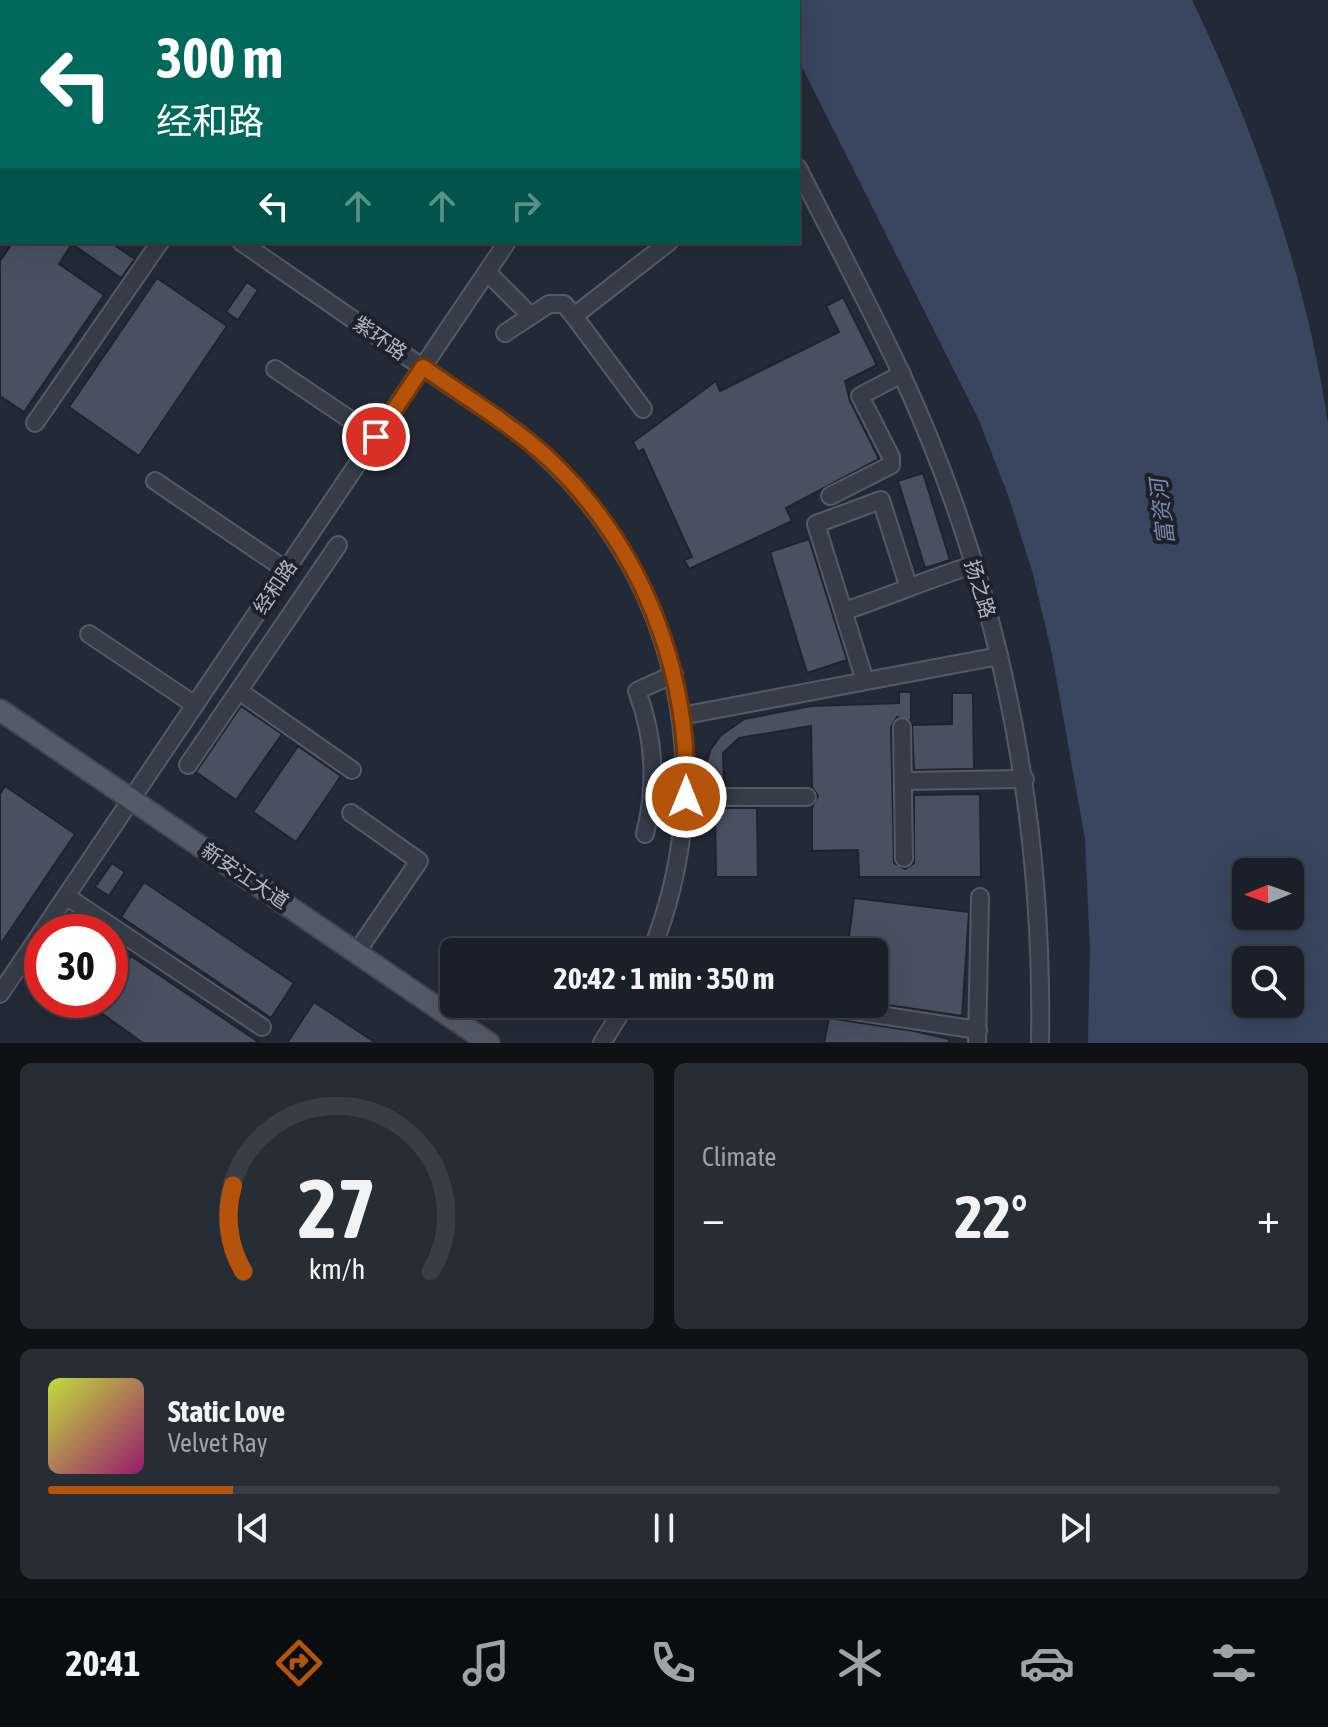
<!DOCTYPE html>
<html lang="en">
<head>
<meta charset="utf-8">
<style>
	body { margin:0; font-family:"Asap Condensed","Noto Sans SC",sans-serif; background:#272d35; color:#f1f3f6; height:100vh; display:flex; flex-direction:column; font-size:30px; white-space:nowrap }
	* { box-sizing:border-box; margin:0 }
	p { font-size:26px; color:#9fa3a8 }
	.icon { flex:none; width:44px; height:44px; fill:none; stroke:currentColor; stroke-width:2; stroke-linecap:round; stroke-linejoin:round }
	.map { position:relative; height:1043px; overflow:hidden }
	.sheet { display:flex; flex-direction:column; gap:20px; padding:20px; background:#0e1217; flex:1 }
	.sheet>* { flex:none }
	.guide { position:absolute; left:0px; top:0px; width:800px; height:244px; box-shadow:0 8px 32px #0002,0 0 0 2px #383e46; background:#00695c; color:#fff; overflow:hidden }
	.needle { width:52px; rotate:269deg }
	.buttons { position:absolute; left:1232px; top:858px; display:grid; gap:16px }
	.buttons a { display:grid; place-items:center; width:72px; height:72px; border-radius:12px; background:#1a2029; box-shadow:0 8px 32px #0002,0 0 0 2px #383e46; font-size:40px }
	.speed { position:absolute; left:24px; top:914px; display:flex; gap:16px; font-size:40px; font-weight:700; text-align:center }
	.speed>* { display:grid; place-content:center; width:104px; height:104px; border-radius:50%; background:#1a2029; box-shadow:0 8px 32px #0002,0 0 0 2px #383e46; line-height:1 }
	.speed .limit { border:12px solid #d22; background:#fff; color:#111 }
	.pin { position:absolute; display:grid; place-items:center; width:68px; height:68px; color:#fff; margin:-34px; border:4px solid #fff; border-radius:50%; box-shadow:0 2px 8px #0007 }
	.me { position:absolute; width:88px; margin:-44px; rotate:0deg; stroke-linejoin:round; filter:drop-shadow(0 0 6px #0008) }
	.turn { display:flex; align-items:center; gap:28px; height:168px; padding:0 24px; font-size:36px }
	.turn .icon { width:104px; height:104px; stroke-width:2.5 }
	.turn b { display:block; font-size:56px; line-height:68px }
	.lanes { display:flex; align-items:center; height:76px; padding:0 24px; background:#0003; justify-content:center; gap:40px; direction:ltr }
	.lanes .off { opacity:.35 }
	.big { font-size:60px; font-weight:700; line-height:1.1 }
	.sheet .widget { flex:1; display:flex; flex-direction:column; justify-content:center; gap:12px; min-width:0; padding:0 28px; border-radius:12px; background:#272d35 }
	.sheet .dial { align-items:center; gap:0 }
	.dial svg { height:208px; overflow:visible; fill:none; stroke:#383e46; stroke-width:7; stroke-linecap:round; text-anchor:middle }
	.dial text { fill:#f1f3f6; stroke:none }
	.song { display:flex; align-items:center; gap:24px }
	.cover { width:96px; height:96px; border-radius:12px; background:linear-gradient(135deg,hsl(70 70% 55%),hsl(320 70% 35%)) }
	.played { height:8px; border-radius:4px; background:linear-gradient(90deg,#b45309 15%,#383e46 15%) }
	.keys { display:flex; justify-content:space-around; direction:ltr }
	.heat { display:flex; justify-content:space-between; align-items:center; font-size:44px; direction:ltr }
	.sheet .tiles { flex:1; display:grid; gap:20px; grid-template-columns:1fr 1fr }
	.widget:last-child { grid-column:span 2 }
	.trip { position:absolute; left:440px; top:938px; width:448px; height:80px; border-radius:12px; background:#1a2029; box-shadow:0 8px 32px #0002,0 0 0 2px #383e46; font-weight:700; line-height:80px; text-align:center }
	.tabs { display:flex; height:128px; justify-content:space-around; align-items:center; background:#0a0d10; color:#9fa3a8 }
	.tabs .icon { width:56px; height:56px }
	.tabs .active { color:#b45309 }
	.tabs b { font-size:36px; color:#f1f3f6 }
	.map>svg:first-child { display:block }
	.water { fill:#3a465f; fill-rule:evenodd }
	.building { fill:#495161; stroke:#1e232e; stroke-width:2 }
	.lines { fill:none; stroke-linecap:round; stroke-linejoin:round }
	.minor-casing { stroke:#545a65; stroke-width:20 }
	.major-casing { stroke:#404551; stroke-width:24 }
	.minor { stroke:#363c48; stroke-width:16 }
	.major { stroke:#545b68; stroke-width:20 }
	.route-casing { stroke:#753606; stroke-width:20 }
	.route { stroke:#b45309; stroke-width:14 }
	.labels { text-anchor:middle; stroke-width:8; stroke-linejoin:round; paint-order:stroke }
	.street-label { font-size:20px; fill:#b1b7c4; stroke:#1c212c }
	.water-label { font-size:22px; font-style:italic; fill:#7c8baa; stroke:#1c212c }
</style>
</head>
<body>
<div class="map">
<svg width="1328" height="1043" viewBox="0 0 1328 1043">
	<rect width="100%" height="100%" fill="#232a37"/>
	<path class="water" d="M769,0H1192C1256,133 1306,277 1328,423V1043H1088L1090,949L1085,839L1052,654L1033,574L1008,495L978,418L798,59V2ZM1246,872H1290V916H1246ZM1246,960H1290V1004H1246Z"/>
	<g class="building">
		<polygon points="13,242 110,242 135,259 121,278 72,244 59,264 104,295 24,412 0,396 0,261"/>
		<polygon points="157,278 227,326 139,456 69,407"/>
		<polygon points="247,282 258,290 238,320 226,312"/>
		<polygon points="843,297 877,365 845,381 850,401 879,459 786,508 792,521 689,569 684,560 692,557 643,449 638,452 633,442 716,381 720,391 839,332 826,306"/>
		<polygon points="923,473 950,560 925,568 898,481"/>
		<polygon points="809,539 847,660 807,673 770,552"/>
		<polygon points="899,692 911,692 911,721 897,717 891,727 894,863 905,869 914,863 914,795 980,794 981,877 859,877 858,850 812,851 812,807 818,796 812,787 811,726 739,738 723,753 724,786 707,786 706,763 711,749 720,736 744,719 811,706 899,703"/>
		<polygon points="952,693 973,693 974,769 914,770 912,725 952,724"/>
		<polygon points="241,706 282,734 236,800 196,772"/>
		<polygon points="298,746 341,776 296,842 253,812"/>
		<polygon points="5,786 75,834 0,945 0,794"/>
		<polygon points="715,808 757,808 758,877 716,877"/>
		<polygon points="112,863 125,872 109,896 95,887"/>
		<polygon points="144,882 294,983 271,1018 121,917"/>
		<polygon points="854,898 969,912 962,1016 874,1003 874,952 847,952"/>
		<polygon points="131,956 260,1043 143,1043 83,1000 110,1000 110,987"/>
		<polygon points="314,1002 376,1043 287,1043"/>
		<polygon points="829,1018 914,1031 949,1039 949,1043 824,1043"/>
	</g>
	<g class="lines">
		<defs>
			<g id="minor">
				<polyline points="714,0 715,2"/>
				<polyline points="31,2 32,0"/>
				<polyline points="463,2 464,0"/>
				<polyline points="669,2 670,0"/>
				<polyline points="0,48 2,45"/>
				<polyline points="0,76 2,77"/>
				<path d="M798,168C832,236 869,304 901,373C999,585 1044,811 1040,1043"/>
				<path d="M241,242C306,287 370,331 435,376C473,402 514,426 547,458C682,585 720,782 651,952"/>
				<polyline points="487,272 531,316"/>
				<polyline points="505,333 549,304 564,304 574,316"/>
				<polyline points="275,369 376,437"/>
				<polyline points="643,409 574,316 669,242"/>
				<polyline points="35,423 160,242"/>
				<polyline points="155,481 286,570"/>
				<polyline points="830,496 891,465 891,457 860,396 902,374"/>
				<path d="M844,611C888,597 928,579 973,565"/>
				<polyline points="89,634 195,705"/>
				<polyline points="865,681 816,524 881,500 908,585"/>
				<polyline points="239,691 352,770"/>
				<polyline points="681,716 999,656"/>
				<polyline points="902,727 904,858"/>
				<polyline points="188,765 338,545"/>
				<polyline points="903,781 1025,779"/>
				<polyline points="653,791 686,792"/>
				<polyline points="686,797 807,797"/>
				<polyline points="351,813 419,861 356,953"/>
				<path d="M645,834C657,785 655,738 637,691L674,674"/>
				<polyline points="66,896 262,1027"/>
				<polyline points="0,994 507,242"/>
				<polyline points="828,1007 978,1030"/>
				<polyline points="602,1043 626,1004"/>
				<polyline points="977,1043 980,897"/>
			</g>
			<polyline id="major" points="0,710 489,1043"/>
		</defs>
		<use href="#minor" class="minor-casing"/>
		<use href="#major" class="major-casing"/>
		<use href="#minor" class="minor"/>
		<use href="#major" class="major"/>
	</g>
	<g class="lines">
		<defs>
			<path id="route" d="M376,437L423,367C464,396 509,423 547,457C641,545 690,669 686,797"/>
		</defs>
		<use href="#route" class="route-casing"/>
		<use href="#route" class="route"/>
	</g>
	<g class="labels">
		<g class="street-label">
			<text transform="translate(380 338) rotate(35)" y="7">紫环路</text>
			<text transform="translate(275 587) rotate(-56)" y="7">经和路</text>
			<text transform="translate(980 589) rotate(73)" y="7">扬之路</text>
			<text transform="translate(245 876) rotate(34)" y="7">新安江大道</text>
		</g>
		<g class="water-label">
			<text transform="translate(1162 512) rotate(-97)" y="8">富资河</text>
		</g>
	</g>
</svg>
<div class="buttons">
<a><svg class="needle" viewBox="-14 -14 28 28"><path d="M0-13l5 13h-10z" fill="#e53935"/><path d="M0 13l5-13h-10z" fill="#9fa3a8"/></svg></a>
<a><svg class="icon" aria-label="search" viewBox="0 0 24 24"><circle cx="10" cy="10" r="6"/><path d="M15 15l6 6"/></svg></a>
</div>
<div class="speed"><div class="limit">30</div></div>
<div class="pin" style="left:376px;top:437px;background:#d93025"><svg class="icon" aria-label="arrive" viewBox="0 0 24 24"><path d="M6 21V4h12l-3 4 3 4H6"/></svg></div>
<svg class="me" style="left:686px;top:797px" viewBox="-20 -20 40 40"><circle r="17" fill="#b45309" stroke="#fff" stroke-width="3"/><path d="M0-11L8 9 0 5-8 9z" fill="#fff"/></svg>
<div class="trip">20:42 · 1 min · 350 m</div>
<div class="guide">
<div class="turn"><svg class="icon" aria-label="left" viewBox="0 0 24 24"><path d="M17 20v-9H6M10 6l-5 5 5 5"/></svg><div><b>300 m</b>经和路</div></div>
<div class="lanes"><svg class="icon" aria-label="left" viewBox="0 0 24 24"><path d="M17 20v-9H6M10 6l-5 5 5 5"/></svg><svg class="icon off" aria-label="ahead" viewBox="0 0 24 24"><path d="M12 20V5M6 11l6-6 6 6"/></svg><svg class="icon off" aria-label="ahead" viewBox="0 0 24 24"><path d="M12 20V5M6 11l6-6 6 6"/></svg><svg class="icon off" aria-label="right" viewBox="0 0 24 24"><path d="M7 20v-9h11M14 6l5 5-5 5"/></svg></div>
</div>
</div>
<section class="sheet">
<div class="tiles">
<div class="widget dial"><svg viewBox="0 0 100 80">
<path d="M14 69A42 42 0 1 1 86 69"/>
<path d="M14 69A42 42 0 0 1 10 36" stroke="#b45309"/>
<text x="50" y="56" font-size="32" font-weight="700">27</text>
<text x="50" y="72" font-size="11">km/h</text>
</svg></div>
<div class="widget"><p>Climate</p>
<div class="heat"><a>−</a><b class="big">22°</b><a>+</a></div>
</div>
<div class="widget">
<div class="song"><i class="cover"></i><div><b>Static Love</b><p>Velvet Ray</p></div></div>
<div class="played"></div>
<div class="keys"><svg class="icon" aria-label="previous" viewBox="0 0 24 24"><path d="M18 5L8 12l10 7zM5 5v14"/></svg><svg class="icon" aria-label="pause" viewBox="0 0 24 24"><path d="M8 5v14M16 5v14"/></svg><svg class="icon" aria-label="next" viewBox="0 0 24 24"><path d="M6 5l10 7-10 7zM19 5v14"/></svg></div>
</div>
</div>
</section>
<nav class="tabs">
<b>20:41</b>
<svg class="icon active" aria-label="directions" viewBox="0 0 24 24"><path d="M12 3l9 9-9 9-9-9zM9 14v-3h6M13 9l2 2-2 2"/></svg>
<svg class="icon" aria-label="music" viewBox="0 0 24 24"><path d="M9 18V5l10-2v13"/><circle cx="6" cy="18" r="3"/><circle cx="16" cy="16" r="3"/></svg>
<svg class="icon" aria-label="phone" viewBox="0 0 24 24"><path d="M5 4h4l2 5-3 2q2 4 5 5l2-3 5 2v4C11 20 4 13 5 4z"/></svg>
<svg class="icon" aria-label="climate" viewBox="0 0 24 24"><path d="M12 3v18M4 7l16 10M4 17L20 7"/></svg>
<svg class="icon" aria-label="car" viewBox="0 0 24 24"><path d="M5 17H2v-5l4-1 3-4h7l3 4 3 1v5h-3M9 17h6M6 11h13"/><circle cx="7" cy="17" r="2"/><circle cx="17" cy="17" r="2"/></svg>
<svg class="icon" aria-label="filters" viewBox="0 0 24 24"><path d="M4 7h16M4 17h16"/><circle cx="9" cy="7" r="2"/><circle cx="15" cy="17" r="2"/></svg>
</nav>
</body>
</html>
